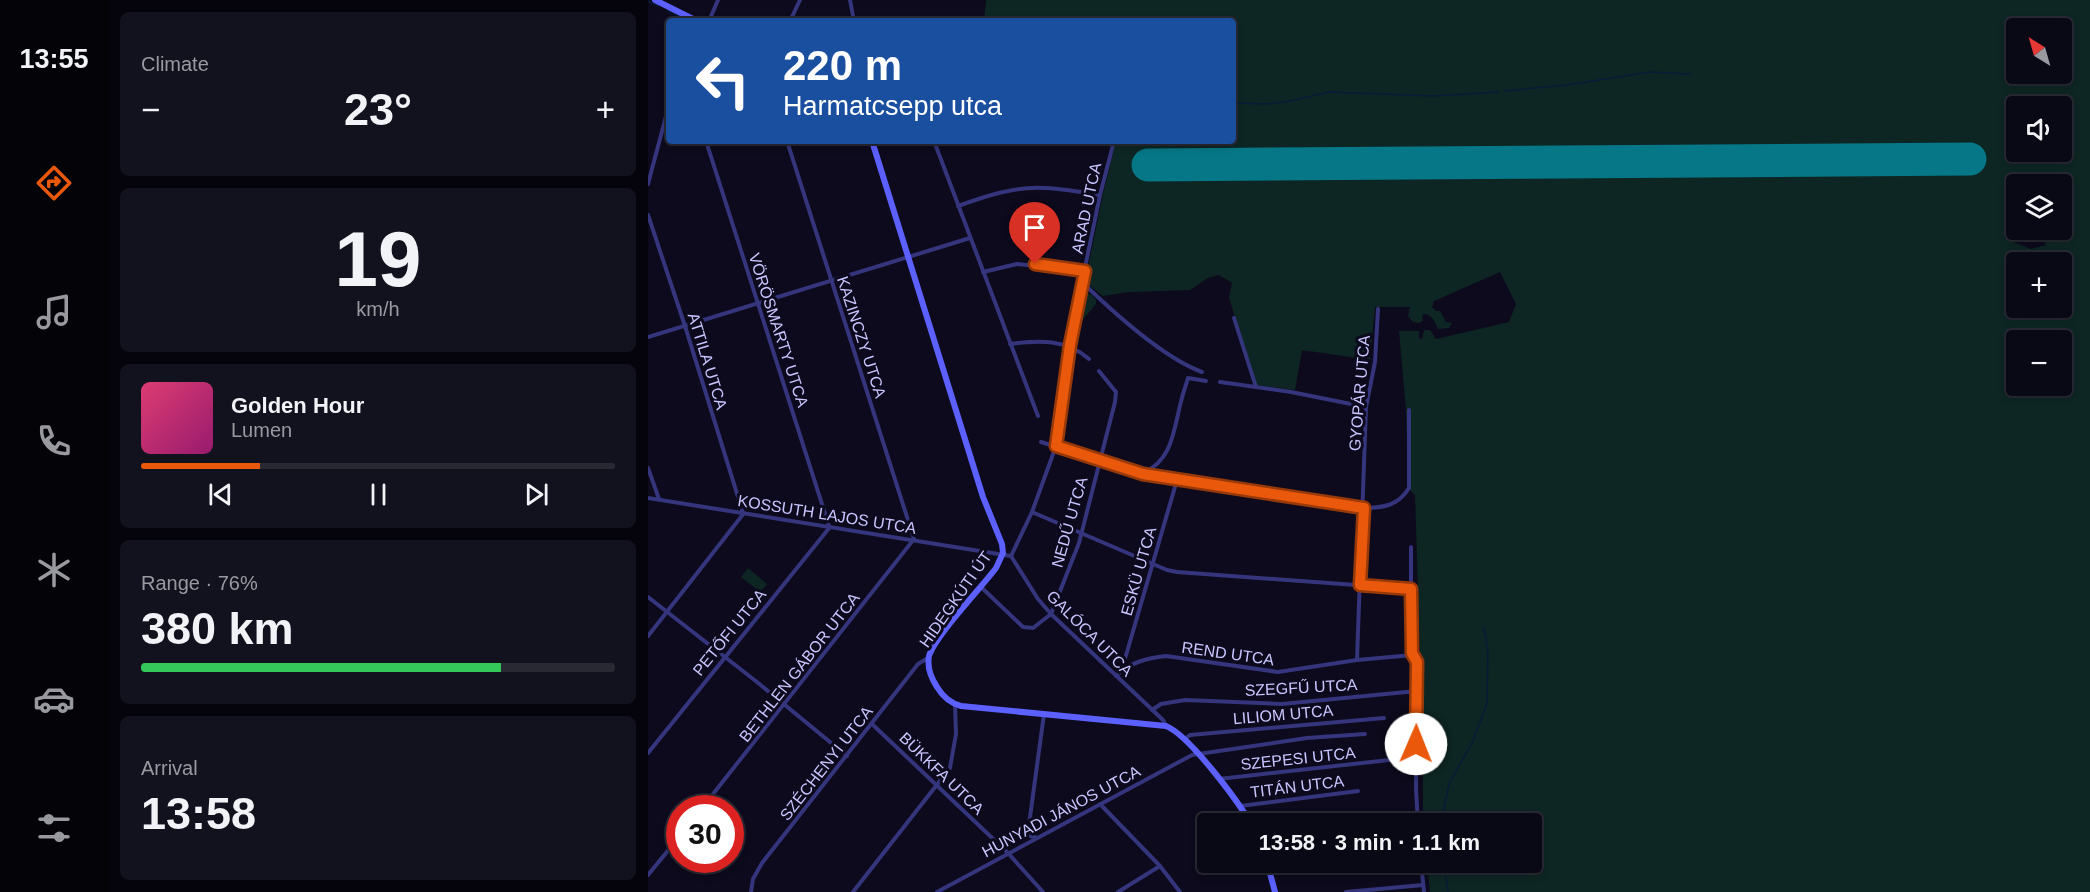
<!DOCTYPE html>
<html lang="en">
<head>
<meta charset="utf-8">
<style>
	body { margin:0; font-family:Arial,sans-serif; background:#12111e; color:#f1f3f6; height:100vh; display:flex; flex-direction:column; font-size:22px; white-space:nowrap }
	* { box-sizing:border-box; margin:0 }
	p { font-size:20px; color:#999aa0 }
	.icon { flex:none; width:33px; height:33px; fill:none; stroke:currentColor; stroke-width:2; stroke-linecap:round; stroke-linejoin:round }
	.map { position:relative; flex:1; overflow:hidden }
	.side { display:flex; flex-direction:column; gap:12px; padding:12px; background:#05040c; width:540px }
	.side>* { flex:none }
	.hud { position:absolute; left:18px; top:18px; width:570px; height:126px; border-radius:6px; box-shadow:0 3px 9px #0003,0 0 0 2px #292934; background:#1a4fa0; color:#fff; overflow:hidden }
	.needle { width:39px; rotate:323deg }
	.fabs { position:absolute; left:1358px; top:18px; display:grid; gap:12px }
	.fabs a { display:grid; place-items:center; width:66px; height:66px; border-radius:6px; background:#090815; box-shadow:0 3px 9px #0003,0 0 0 2px #292934; font-size:30px }
	.speed { position:absolute; left:18px; top:795px; display:flex; gap:12px; font-size:30px; font-weight:700; text-align:center }
	.speed>* { display:grid; place-content:center; width:78px; height:78px; border-radius:50%; background:#090815; box-shadow:0 3px 9px #0003,0 0 0 2px #292934; line-height:1 }
	.speed .limit { border:9px solid #d22; background:#fff; color:#111 }
	.pin { position:absolute; display:grid; place-items:center; width:51px; height:51px; color:#fff; margin:-62px -26px; border-radius:50% 50% 50% 0; rotate:-45deg; box-shadow:0 0 6px #0007 }
	.pin .icon { rotate:45deg }
	.me { position:absolute; width:66px; margin:-33px; rotate:1deg; stroke-linejoin:round; filter:drop-shadow(0 0 4px #0008) }
	.turn { display:flex; align-items:center; gap:21px; height:126px; padding:0 18px; font-size:27px }
	.turn .icon { width:78px; height:78px; stroke-width:2.5 }
	.turn b { display:block; font-size:42px; line-height:51px }
	.big { font-size:45px; font-weight:700; line-height:1.1 }
	.side .card { flex:1; display:flex; flex-direction:column; justify-content:center; gap:9px; min-width:0; padding:0 21px; border-radius:9px; background:#12111e }
	.side .dial { align-items:center; gap:0 }
	.dial b { font-size:78px; line-height:1 }
	.song { display:flex; align-items:center; gap:18px }
	.cover { width:72px; height:72px; border-radius:9px; background:linear-gradient(135deg,hsl(340 70% 55%),hsl(320 70% 35%)) }
	.played { height:6px; border-radius:3px; background:linear-gradient(90deg,#ea580c 25%,#292934 25%) }
	.keys { display:flex; justify-content:space-around; direction:ltr }
	.heat { display:flex; justify-content:space-between; align-items:center; font-size:33px; direction:ltr }
	.charge { height:9px; border-radius:4px; background:linear-gradient(90deg,#34c759 76%,#292934 0) }
	.trip { position:absolute; left:549px; top:813px; width:345px; height:60px; border-radius:6px; background:#090815; box-shadow:0 3px 9px #0003,0 0 0 2px #292934; font-weight:700; line-height:60px; text-align:center }
	main { display:flex; flex:1; min-height:0 }
	.dock { display:flex; flex-direction:column; width:108px; justify-content:space-around; align-items:center; background:#040308; color:#999aa0 }
	.dock .icon { width:42px; height:42px }
	.dock .on { color:#ea580c }
	.dock b { font-size:27px; color:#f1f3f6 }
	.map>svg:first-child { display:block }
	.green { fill:#0d2623; fill-rule:evenodd }
	.lines { fill:none; stroke-linecap:round; stroke-linejoin:round }
	.stream { stroke:#071b38; stroke-width:1.5 }
	.runway { stroke:#067786; stroke-width:33 }
	.street { stroke:#34357c; stroke-width:4 }
	.secondary { stroke:#5c60ff; stroke-width:6 }
	.route-casing { stroke:#983908; stroke-width:15 }
	.route { stroke:#ea580c; stroke-width:10 }
	.labels { text-anchor:middle; stroke-width:6; stroke-linejoin:round; paint-order:stroke }
	.street-label { font-size:16px; fill:#c8c5ff; stroke:#0c0a1c }
</style>
</head>
<body>
<main>
<nav class="dock">
<b>13:55</b>
<svg class="icon on" aria-label="directions" viewBox="0 0 24 24"><path d="M12 3l9 9-9 9-9-9zM9 14v-3h6M13 9l2 2-2 2"/></svg>
<svg class="icon" aria-label="music" viewBox="0 0 24 24"><path d="M9 18V5l10-2v13"/><circle cx="6" cy="18" r="3"/><circle cx="16" cy="16" r="3"/></svg>
<svg class="icon" aria-label="phone" viewBox="0 0 24 24"><path d="M5 4h4l2 5-3 2q2 4 5 5l2-3 5 2v4C11 20 4 13 5 4z"/></svg>
<svg class="icon" aria-label="climate" viewBox="0 0 24 24"><path d="M12 3v18M4 7l16 10M4 17L20 7"/></svg>
<svg class="icon" aria-label="car" viewBox="0 0 24 24"><path d="M5 17H2v-5l4-1 3-4h7l3 4 3 1v5h-3M9 17h6M6 11h13"/><circle cx="7" cy="17" r="2"/><circle cx="17" cy="17" r="2"/></svg>
<svg class="icon" aria-label="filters" viewBox="0 0 24 24"><path d="M4 7h16M4 17h16"/><circle cx="9" cy="7" r="2"/><circle cx="15" cy="17" r="2"/></svg>
</nav>
<section class="side">
<div class="card"><p>Climate</p>
<div class="heat"><a>−</a><b class="big">23°</b><a>+</a></div>
</div>
<div class="card dial"><b>19</b><p>km/h</p></div>
<div class="card">
<div class="song"><i class="cover"></i><div><b>Golden Hour</b><p>Lumen</p></div></div>
<div class="played"></div>
<div class="keys"><svg class="icon" aria-label="previous" viewBox="0 0 24 24"><path d="M18 5L8 12l10 7zM5 5v14"/></svg><svg class="icon" aria-label="pause" viewBox="0 0 24 24"><path d="M8 5v14M16 5v14"/></svg><svg class="icon" aria-label="next" viewBox="0 0 24 24"><path d="M6 5l10 7-10 7zM19 5v14"/></svg></div>
</div>
<div class="card"><p>Range · 76%</p><b class="big">380 km</b><div class="charge"></div></div>
<div class="card"><p>Arrival</p><b class="big">13:58</b></div>
</section>
<div class="map">
<svg width="1442" height="892" viewBox="0 0 1442 892">
	<rect width="100%" height="100%" fill="#0c0a1c"/>
	<g class="green">
		<path d="M338,0H1442V892H782L779,863L884,862V824L775,823V663L772,654L767,495L760,488L758,410L751,331H771V338L774,339L776,330H782L788,339L861,322L868,304L852,272L786,301L784,307L788,311H792L798,322L804,323L801,328L790,329C787,322 784,314 776,314L774,316L775,321L771,323L765,322L760,316L762,307H727L722,360L654,350L647,390L609,385L581,298L584,283L571,275L560,278L542,290L481,292L455,296L437,282L455,194L468,141H585V21H336ZM1368,28H1413V74H1368ZM1368,106H1413V152H1368ZM1368,184H1413V230H1390L1398,245L1383,249L1365,242L1363,230L1368,219ZM1368,262H1413V308H1368ZM1368,340H1413V386H1368Z"/>
		<polygon points="437,292 444,295 448,300 448,304 428,328"/>
		<polygon points="100,568 119,584 112,592 93,577"/>
	</g>
	<g class="lines">
		<g class="stream">
			<polyline points="0,1 10,6"/>
			<polyline points="19,10 40,21"/>
			<polyline points="856,91 919,85 1002,72 1042,74"/>
			<polyline points="585,103 617,104 642,101 681,92 786,96 850,92"/>
			<polyline points="793,824 801,784 825,741 839,703 840,651 836,627"/>
			<polyline points="796,862 800,892"/>
		</g>
		<polyline class="runway" points="500,165 1322,159"/>
		<g class="street">
			<polyline points="202,0 206,21"/>
			<polyline points="61,21 70,0"/>
			<polyline points="142,21 152,0"/>
			<polyline points="58,141 181,526"/>
			<polyline points="139,141 266,539"/>
			<polyline points="286,141 390,416"/>
			<polyline points="0,184 21,105"/>
			<path d="M310,206C338,196 367,186 397,188C415,189 434,192 452,195"/>
			<polyline points="0,215 37,326 95,513"/>
			<polyline points="335,272 369,264 437,271"/>
			<path d="M435,283C465,312 516,358 554,372"/>
			<polyline points="586,318 608,387"/>
			<polyline points="0,337 322,238"/>
			<path d="M362,344C392,340 418,339 441,359"/>
			<polyline points="572,382 643,392 718,407"/>
			<path d="M393,442L495,474L715,508C735,508 750,506 761,488V410"/>
			<polyline points="0,468 11,499"/>
			<path d="M495,473C522,461 525,436 531,410C533,399 537,388 540,378L558,381"/>
			<polyline points="0,498 363,556 390,599 403,614 515,720 518,726"/>
			<polyline points="384,512 519,570 529,572 763,589"/>
			<polyline points="763,547 763,650 769,660 769,674 768,789 770,824"/>
			<polyline points="363,556 384,512 408,446 421,345 452,195 466,141"/>
			<polyline points="333,587 375,627 385,628 403,614 431,543 467,402 468,392 451,371"/>
			<polyline points="0,597 109,682 199,756"/>
			<polyline points="0,636 96,513"/>
			<polyline points="709,660 718,407 727,362 730,309"/>
			<polyline points="474,669 529,480"/>
			<path d="M468,676C482,662 500,658 518,656L630,672L709,660L765,655"/>
			<polyline points="504,710 513,704 537,700 634,704 769,691"/>
			<polyline points="224,724 360,853 395,892"/>
			<polyline points="537,739 542,735 736,718"/>
			<polyline points="0,753 182,527"/>
			<polyline points="571,779 768,757"/>
			<polyline points="452,804 512,866 532,892"/>
			<polyline points="592,806 710,791"/>
			<polyline points="54,808 266,539"/>
			<polyline points="387,837 382,836 380,832 396,714"/>
			<polyline points="773,862 776,892"/>
			<polyline points="0,875 32,836"/>
			<polyline points="103,892 105,879 114,863 270,664 280,658"/>
			<polyline points="205,892 302,768 308,734 307,704"/>
			<polyline points="289,892 544,755 659,738 717,734"/>
			<polyline points="470,892 512,866"/>
			<polyline points="698,892 775,885"/>
		</g>
		<g class="secondary">
			<polyline points="7,0 49,21"/>
			<path d="M224,141L335,497L354,544L355,553L348,568C333,588 287,636 281,656C279,667 283,678 289,687C295,697 302,703 313,706L518,726C541,735 590,801 603,824"/>
			<polyline points="619,862 627,892"/>
		</g>
	</g>
	<g class="lines">
		<defs>
			<polyline id="route" points="387,264 437,271 422,345 408,446 495,474 716,508 712,585 763,589 764,653 769,662 768,744"/>
		</defs>
		<use href="#route" class="route-casing"/>
		<use href="#route" class="route"/>
	</g>
	<g class="labels">
		<g class="street-label">
			<text transform="translate(438 208) rotate(-78)" y="6">ARAD UTCA</text>
			<text transform="translate(131 330) rotate(72)" y="6">VÖRÖSMARTY UTCA</text>
			<text transform="translate(214 337) rotate(72)" y="6">KAZINCZY UTCA</text>
			<text transform="translate(60 361) rotate(73)" y="6">ATTILA UTCA</text>
			<text transform="translate(711 393) rotate(-85)" y="6">GYOPÁR UTCA</text>
			<text transform="translate(179 514) rotate(9)" y="6">KOSSUTH LAJOS UTCA</text>
			<text transform="translate(421 522) rotate(-74)" y="6">NEDŰ UTCA</text>
			<text transform="translate(490 571) rotate(-74)" y="6">ESKÜ UTCA</text>
			<text transform="translate(307 599) rotate(-55)" y="6">HIDEGKÚTI ÚT</text>
			<text transform="translate(81 632) rotate(-51)" y="6">PETŐFI UTCA</text>
			<text transform="translate(442 633) rotate(45)" y="6">GALÓCA UTCA</text>
			<text transform="translate(580 653) rotate(8)" y="6">REND UTCA</text>
			<text transform="translate(151 667) rotate(-52)" y="6">BETHLEN GÁBOR UTCA</text>
			<text transform="translate(653 687) rotate(-3)" y="6">SZEGFŰ UTCA</text>
			<text transform="translate(635 714) rotate(-5)" y="6">LILIOM UTCA</text>
			<text transform="translate(650 758) rotate(-6)" y="6">SZEPESI UTCA</text>
			<text transform="translate(178 763) rotate(-52)" y="6">SZÉCHENYI UTCA</text>
			<text transform="translate(294 773) rotate(44)" y="6">BÜKKFA UTCA</text>
			<text transform="translate(649 786) rotate(-7)" y="6">TITÁN UTCA</text>
			<text transform="translate(413 811) rotate(-28)" y="6">HUNYADI JÁNOS UTCA</text>
		</g>
	</g>
</svg>
<div class="fabs">
<a><svg class="needle" viewBox="-14 -14 28 28"><path d="M0-13l5 13h-10z" fill="#e53935"/><path d="M0 13l5-13h-10z" fill="#999aa0"/></svg></a>
<a><svg class="icon" aria-label="sound" viewBox="0 0 24 24"><path d="M4 9h4l5-4v14l-5-4H4zM17 9q2 3 0 6"/></svg></a>
<a><svg class="icon" aria-label="layers" viewBox="0 0 24 24"><path d="M12 4l9 5-9 5-9-5zM3 14l9 5 9-5"/></svg></a>
<a>+</a>
<a>−</a>
</div>
<div class="speed"><div class="limit">30</div></div>
<div class="pin" style="left:387px;top:264px;background:#d93025"><svg class="icon" aria-label="arrive" viewBox="0 0 24 24"><path d="M6 21V4h12l-3 4 3 4H6"/></svg></div>
<svg class="me" style="left:768px;top:744px" viewBox="-20 -20 40 40"><circle r="19" fill="#fff"/><path d="M0-13L10 11 0 6-10 11z" fill="#ea580c"/></svg>
<div class="trip">13:58 · 3 min · 1.1 km</div>
<div class="hud">
<div class="turn"><svg class="icon" aria-label="left" viewBox="0 0 24 24"><path d="M17 20v-9H6M10 6l-5 5 5 5"/></svg><div><b>220 m</b>Harmatcsepp utca</div></div>
</div>
</div>
</main>
</body>
</html>
